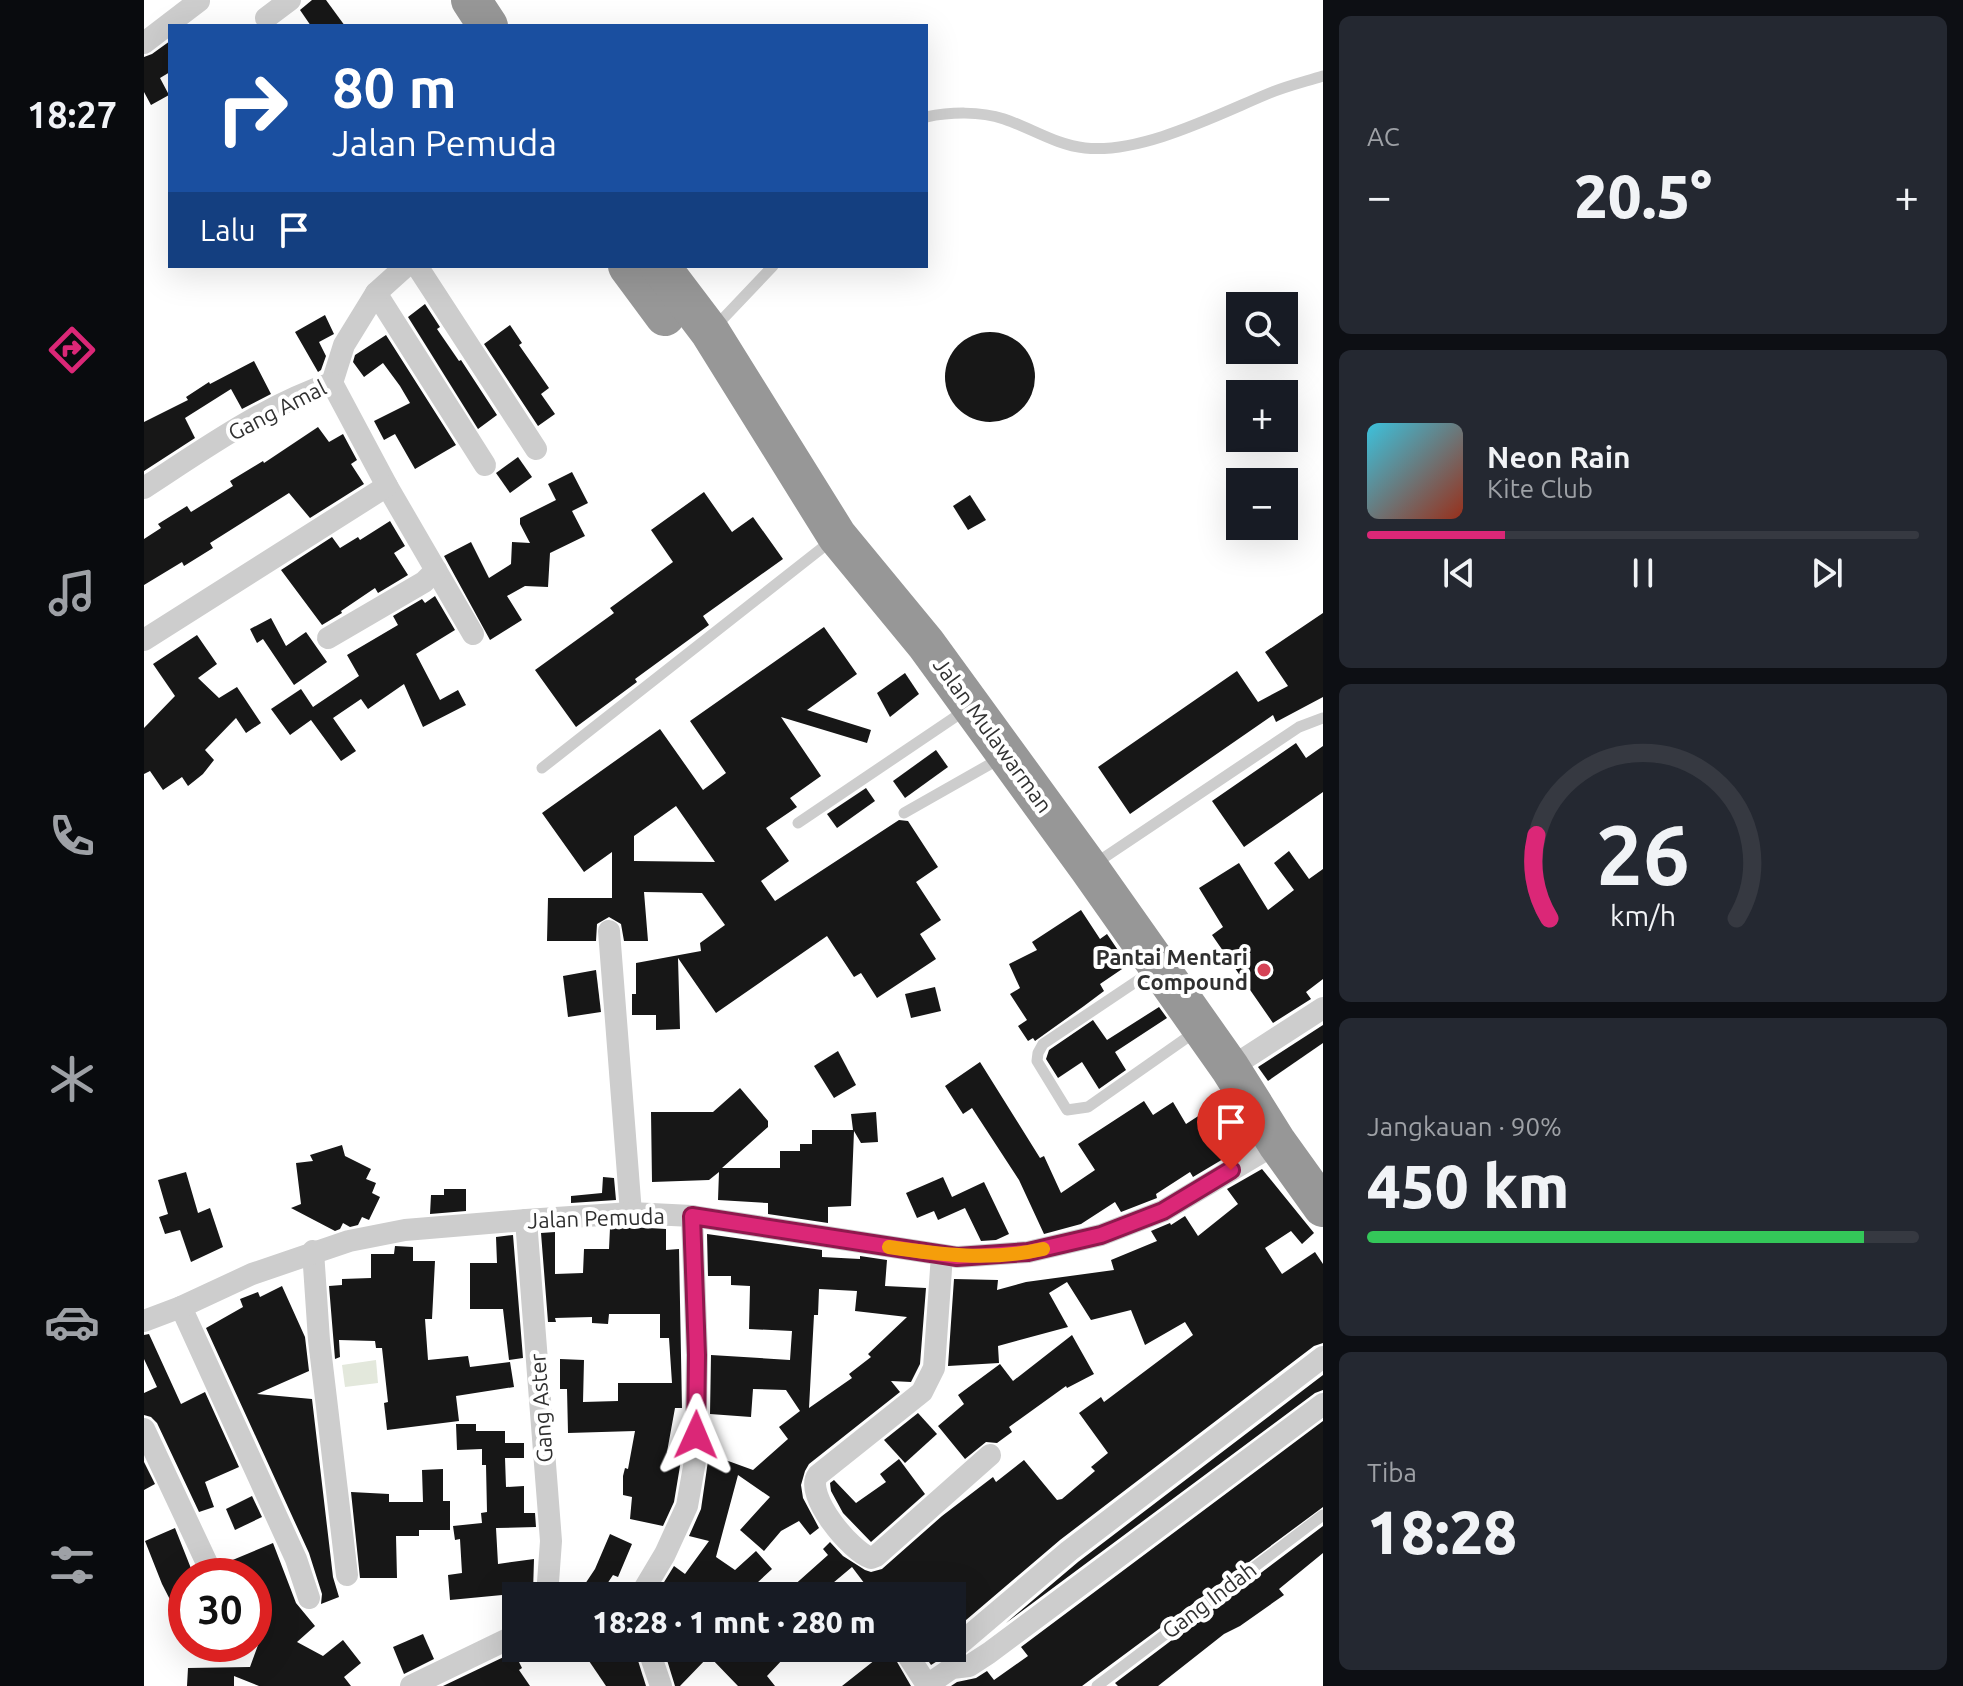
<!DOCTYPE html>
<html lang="id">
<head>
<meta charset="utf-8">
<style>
	body { margin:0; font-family:Ubuntu,sans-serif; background:#242831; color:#f1f3f6; height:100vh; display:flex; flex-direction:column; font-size:30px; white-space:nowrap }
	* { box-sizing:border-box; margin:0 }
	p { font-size:26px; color:#9ea1a6 }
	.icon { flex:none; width:44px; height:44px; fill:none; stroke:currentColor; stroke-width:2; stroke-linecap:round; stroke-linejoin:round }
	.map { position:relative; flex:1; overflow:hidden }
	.drawer { display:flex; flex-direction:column; gap:16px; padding:16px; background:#0d0f14; width:640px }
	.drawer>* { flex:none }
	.banner { position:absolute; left:24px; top:24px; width:760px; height:244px; border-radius:0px; box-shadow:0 8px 32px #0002; background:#1a4fa0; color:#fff; overflow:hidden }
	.buttons { position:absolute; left:1082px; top:292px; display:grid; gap:16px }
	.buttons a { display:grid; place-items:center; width:72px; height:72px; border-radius:0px; background:#171b24; box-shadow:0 8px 32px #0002; font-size:40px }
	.speed { position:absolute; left:24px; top:1558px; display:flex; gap:16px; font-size:40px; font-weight:700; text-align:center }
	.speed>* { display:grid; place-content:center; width:104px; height:104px; border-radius:50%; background:#171b24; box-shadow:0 8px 32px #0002; line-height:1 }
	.speed .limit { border:12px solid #d22; background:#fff; color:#111 }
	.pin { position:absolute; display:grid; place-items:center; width:68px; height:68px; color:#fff; margin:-82px -34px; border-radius:50% 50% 50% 0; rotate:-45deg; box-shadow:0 0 8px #0007 }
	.pin .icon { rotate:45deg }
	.me { position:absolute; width:88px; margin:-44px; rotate:1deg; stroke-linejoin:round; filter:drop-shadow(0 0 6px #0008) }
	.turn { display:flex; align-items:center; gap:28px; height:168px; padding:0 32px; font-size:36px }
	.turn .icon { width:104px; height:104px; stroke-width:2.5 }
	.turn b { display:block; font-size:56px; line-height:68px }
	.then { display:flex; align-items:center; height:76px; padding:0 32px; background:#0003; gap:16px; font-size:30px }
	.big { font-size:60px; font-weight:800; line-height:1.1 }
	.drawer .card { flex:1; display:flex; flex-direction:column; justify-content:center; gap:12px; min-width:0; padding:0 28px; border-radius:12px; background:#242831 }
	.drawer .dial { align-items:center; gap:0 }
	.dial svg { height:208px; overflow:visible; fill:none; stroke:#363941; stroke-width:7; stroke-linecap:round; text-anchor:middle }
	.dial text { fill:#f1f3f6; stroke:none }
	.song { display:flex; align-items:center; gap:24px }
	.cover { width:96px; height:96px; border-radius:12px; background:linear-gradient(135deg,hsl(190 70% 55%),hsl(10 70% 35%)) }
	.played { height:8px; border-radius:4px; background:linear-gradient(90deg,#db2777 25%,#363941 25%) }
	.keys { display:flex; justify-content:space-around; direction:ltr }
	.heat { display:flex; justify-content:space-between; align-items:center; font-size:44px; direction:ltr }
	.charge { height:12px; border-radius:6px; background:linear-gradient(90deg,#34c759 90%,#363941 0) }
	.trip { position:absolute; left:358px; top:1582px; width:464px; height:80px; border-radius:0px; background:#171b24; box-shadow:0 8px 32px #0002; font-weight:800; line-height:80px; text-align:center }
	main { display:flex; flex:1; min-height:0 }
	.dock { display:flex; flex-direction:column; width:144px; justify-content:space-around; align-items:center; background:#090b0e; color:#9ea1a6 }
	.dock .icon { width:56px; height:56px }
	.dock .selected { color:#db2777 }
	.dock b { font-size:36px; color:#f1f3f6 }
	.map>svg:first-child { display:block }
	.green { fill:#e3e8dc }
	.building { fill:#171717; fill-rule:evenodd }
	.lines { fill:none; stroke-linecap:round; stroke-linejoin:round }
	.lane { stroke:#cdcdcd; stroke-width:11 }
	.street { stroke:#cdcdcd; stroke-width:22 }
	.highway { stroke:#979797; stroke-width:40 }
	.route-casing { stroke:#8e194d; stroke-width:20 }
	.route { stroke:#db2777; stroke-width:14 }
	.slow { stroke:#f59e0b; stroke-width:14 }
	.poi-dot { fill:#d54356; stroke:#fff; stroke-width:3 }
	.labels { text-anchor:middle; stroke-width:8; stroke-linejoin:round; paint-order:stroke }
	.street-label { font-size:22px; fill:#303030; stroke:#fff }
	.poi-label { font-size:22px; font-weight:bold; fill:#303030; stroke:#fff; text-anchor:end }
</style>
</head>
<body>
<main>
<nav class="dock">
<b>18:27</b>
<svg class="icon selected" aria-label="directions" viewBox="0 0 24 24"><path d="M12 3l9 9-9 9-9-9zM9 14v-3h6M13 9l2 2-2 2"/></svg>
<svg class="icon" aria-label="music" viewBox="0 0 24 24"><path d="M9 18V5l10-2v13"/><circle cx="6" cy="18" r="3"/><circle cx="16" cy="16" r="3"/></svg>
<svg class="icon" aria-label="phone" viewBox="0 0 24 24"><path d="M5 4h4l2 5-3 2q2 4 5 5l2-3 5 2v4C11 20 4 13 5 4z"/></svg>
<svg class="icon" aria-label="climate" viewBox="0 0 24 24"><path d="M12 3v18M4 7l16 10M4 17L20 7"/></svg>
<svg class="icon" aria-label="car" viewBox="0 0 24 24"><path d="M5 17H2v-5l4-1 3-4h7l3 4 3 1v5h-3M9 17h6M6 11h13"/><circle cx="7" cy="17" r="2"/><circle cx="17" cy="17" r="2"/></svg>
<svg class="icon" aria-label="filters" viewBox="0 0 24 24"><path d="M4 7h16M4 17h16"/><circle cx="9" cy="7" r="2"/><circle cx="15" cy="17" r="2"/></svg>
</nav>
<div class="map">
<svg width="1179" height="1686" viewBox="0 0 1179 1686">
	<rect width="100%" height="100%" fill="#fff"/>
	<polygon class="green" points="232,1360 234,1383 201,1387 198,1365"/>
	<g class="building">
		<polygon points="168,0 182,0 201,26 167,26 156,10"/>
		<polygon points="26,41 26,72 16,78 25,95 7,105 0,92 0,57 8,54"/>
		<polygon points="281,304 296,327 293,329 315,361 317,360 353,415 334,429 264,317"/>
		<polygon points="181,315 190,334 175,342 182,356 177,370 174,372 151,332"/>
		<polygon points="366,325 378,343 375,345 405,388 397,394 411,414 394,426 340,344"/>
		<circle cx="846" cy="377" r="45"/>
		<polygon points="242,335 312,445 271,469 251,434 240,440 230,421 266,403 256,386 239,363 220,377 209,362 211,355"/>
		<polygon points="110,361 127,394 98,409 87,389 41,418 51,438 0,471 0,422 44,400 42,397 65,382 66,384"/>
		<polygon points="174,427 185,442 199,434 213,460 207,464 220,484 166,518 145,493 66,543 69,548 40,566 38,562 0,585 0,539 17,528 14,524 43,506 47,512 89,486 86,481 119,461 120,463"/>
		<polygon points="374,457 388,477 366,493 352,473"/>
		<polygon points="428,472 444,503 428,511 441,536 406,553 404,587 381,586 363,596 378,620 346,640 300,556 327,542 345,578 367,564 368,542 386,543 376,524 376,518 412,500 404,484"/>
		<polygon points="560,492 588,532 609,517 639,559 559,616 565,625 491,679 493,682 432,727 391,670 470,613 466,608 529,562 507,530"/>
		<polygon points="826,495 842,520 824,530 809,506"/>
		<polygon points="246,521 261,546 250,553 264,575 234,593 231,588 197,611 198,613 178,625 137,570 188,537 196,548 214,537 216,540"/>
		<polygon points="291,596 311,630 272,654 296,700 314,690 322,705 279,727 260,684 224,709 217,699 189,718 212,751 197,761 167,720 146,735 127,709 157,689 169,707 215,676 203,655 254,625 249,616 278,599 281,603"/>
		<polygon points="1179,613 1179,697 1132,722 1129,715 986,814 954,767 1093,671 1114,702 1144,686 1121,652"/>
		<polygon points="127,618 142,646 162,632 183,662 150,685 119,639 113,643 106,629"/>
		<path d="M680,627L713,674L663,710L727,730L723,743L637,717L677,776L646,798L653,807L622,828L645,861L617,881L631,901L755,820L764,821L794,867L772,882L797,920L776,934L792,959L733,998L717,973L710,977L683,936L572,1013L534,958L536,1029L512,1030V1015H488V994H492V963L557,951L556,943L581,925L558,893L500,892L504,941H480L477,924L465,917L453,924L452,941H403L404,898H468V852L440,872L398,813L516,729L559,790L582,773L546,721ZM532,806L571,862L490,861V836Z"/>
		<polygon points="53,635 73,664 54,678 75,698 93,687 117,723 102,733 92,718 61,750 70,760 59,774 44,786 38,777 19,790 6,771 0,774 0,728 31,696 9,664"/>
		<polygon points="761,673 775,694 746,717 733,693"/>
		<polygon points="1152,743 1162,758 1179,746 1179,792 1100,847 1068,801"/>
		<polygon points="792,750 804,767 761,798 749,781"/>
		<polygon points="722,788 731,801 693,828 683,814"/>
		<polygon points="1145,851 1165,879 1179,869 1179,979 1162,992 1167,999 1129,1023 1068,935 1079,927 1055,888 1095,863 1124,910 1150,890 1130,863"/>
		<polygon points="937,910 956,939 963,934 984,965 956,984 960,991 940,1006 891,1041 889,1038 884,1041 874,1026 883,1020 866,994 876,988 865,964 893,950 888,942"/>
		<polygon points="452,970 457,1012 424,1017 419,976"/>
		<polygon points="791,987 797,1011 767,1018 761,994"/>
		<polygon points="1015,1007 1023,1018 971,1052 982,1070 955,1089 938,1062 914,1078 902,1059 905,1050 949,1020 963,1040"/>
		<polygon points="1179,1025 1179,1043 1124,1081 1114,1067"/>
		<polygon points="694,1051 712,1085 690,1098 670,1066"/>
		<polygon points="836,1062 896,1158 900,1156 917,1193 951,1170 934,1144 1000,1101 1009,1115 1029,1102 1042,1124 1079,1100 1106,1143 1049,1177 1046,1172 1012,1194 1013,1198 977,1212 971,1202 937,1224 900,1234 875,1180 828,1108 819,1114 801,1086"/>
		<polygon points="596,1088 624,1121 624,1127 578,1168 636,1168 636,1151 656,1151 656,1144 668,1144 668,1130 709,1130 707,1114 732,1112 734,1142 717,1143 710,1131 707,1206 684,1207 684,1223 624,1214 624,1203 574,1200 575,1172 565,1180 508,1182 507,1112 569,1112"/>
		<polygon points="198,1145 201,1156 227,1169 222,1179 232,1183 228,1193 236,1197 225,1220 218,1217 214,1225 206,1227 199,1223 196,1229 191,1231 147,1208 157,1204 152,1163 169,1161 166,1155"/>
		<polygon points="1118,1169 1170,1233 1158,1244 1147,1231 1121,1248 1138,1274 1171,1252 1179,1264 1179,1343 1170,1346 916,1540 808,1632 808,1596 730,1596 708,1567 683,1588 690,1596 638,1596 684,1555 679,1549 686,1542 699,1556 721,1570 727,1572 738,1569 798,1516 849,1477 852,1482 880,1460 913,1500 918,1499 951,1471 947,1467 964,1453 935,1413 957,1397 960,1402 1049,1335 1041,1322 1001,1345 987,1310 947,1320 923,1282 905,1293 924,1327 854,1346 855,1363 804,1366 810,1279 854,1280 853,1290 882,1282 970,1270 967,1260 1013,1241 1007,1231 1026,1223 1027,1225 1041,1216 1054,1236 1094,1204 1083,1189"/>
		<polygon points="42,1172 54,1213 66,1208 79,1247 47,1262 36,1230 21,1234 15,1217 24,1214 14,1180"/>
		<polygon points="459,1177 470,1178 472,1200 427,1203 427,1196 458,1193"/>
		<polygon points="799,1177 808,1197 840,1182 865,1234 852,1240 837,1241 821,1208 794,1220 790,1211 773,1218 762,1193"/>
		<polygon points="300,1189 322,1189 322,1211 286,1214 287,1195 300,1195"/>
		<polygon points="487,1227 522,1229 522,1250 535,1249 538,1408 531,1408 523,1452 537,1455 537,1460 530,1502 519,1526 486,1519 488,1497 479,1495 479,1476 481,1468 484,1469 491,1431 424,1433 423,1389 416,1389 416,1359 440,1360 439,1402 474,1401 474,1383 528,1383 525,1338 516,1338 516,1314 465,1314 464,1324 448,1323 448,1317 411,1318 412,1322 404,1322 397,1233 411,1232 411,1274 439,1273 440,1249 465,1249 466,1228"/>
		<path d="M563,1234L678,1250V1257L716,1259V1256L743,1260L741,1286L782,1288L776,1364L767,1382L747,1381L756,1392L665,1464L661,1471L657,1485L659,1498L675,1528L666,1535L655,1521L637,1531L620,1551L596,1530L626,1497L594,1475L572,1557L591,1570L612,1551L628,1569L599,1596H528L517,1587L530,1566L541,1574L565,1541L545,1536L557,1509L565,1454L609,1470L644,1439L635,1427L656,1411L642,1390L609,1389L607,1417L566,1414L567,1355L646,1360L648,1331L605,1329L606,1286L587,1285V1276H564ZM675,1289L713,1291L711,1311L763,1317L724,1354L727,1357L705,1374L708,1378L665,1408L670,1315H674Z"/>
		<polygon points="369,1235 379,1358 365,1360 359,1309 326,1309 326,1263 353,1263 352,1237"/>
		<polygon points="251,1246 269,1247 269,1261 291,1261 288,1319 281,1319 284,1360 324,1356 326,1367 366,1362 370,1387 312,1396 315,1421 243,1430 240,1403 244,1402 238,1348 232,1348 231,1341 195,1340 196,1357 191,1359 185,1286 198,1285 198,1279 227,1278 227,1254 250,1254"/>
		<polygon points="138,1286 161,1337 165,1371 113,1394 168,1399 189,1577 195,1597 177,1604 178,1594 165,1553 62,1328 99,1307 96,1299 114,1292 116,1297"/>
		<polygon points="5,1334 37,1404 61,1392 95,1467 61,1482 70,1507 55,1512 13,1423 7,1417 0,1415 0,1393 13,1387 0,1359 0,1335"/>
		<polygon points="928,1335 950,1374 923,1388 922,1386 865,1427 868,1432 853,1443 842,1442 821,1459 794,1426 820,1404 814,1395 856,1364 869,1381"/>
		<polygon points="1179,1375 1179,1390 1171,1393 862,1623 934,1562"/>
		<polygon points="774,1413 793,1434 761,1463 740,1440"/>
		<polygon points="1179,1421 1179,1507 938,1686 807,1686 813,1682 832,1678 843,1671 850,1680 884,1656 877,1647"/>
		<polygon points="312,1424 332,1424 332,1431 361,1431 361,1443 380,1443 380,1458 361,1458 362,1487 380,1486 380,1513 391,1513 392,1527 352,1528 354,1564 390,1559 389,1592 306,1600 304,1575 318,1573 316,1539 311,1540 309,1526 338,1523 337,1513 343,1512 342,1465 338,1465 338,1449 313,1450"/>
		<polygon points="755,1459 781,1494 727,1542 699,1513 687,1491 686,1483 690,1480 712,1503 742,1482 736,1474"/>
		<polygon points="0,1462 11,1484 0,1490"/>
		<polygon points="299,1469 299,1501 306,1501 306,1530 275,1530 275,1536 252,1536 253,1578 216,1578 207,1492 245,1494 245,1502 279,1502 278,1470"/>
		<polygon points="108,1496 118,1517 91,1530 82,1509"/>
		<polygon points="1179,1526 1179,1553 1135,1589 1140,1595 1096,1626 1080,1634 1014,1686 974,1686 971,1683"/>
		<polygon points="31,1528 50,1576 42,1576 42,1631 18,1584 1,1541"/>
		<polygon points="466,1534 488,1544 474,1577 469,1575 455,1596 433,1596 451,1569"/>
		<polygon points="129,1543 152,1603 171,1626 153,1642 179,1656 199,1640 217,1663 200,1677 207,1686 115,1686 90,1676 90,1686 43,1686 44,1668 106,1667 121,1626 110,1631 110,1576 83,1576 79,1564"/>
		<polygon points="279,1634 290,1659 260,1674 249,1647"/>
		<polygon points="457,1648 490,1648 502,1686 462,1686 443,1658"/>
		<polygon points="535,1648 592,1648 600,1656 608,1648 630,1648 640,1658 623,1676 631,1686 594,1686 565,1656 536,1686 531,1686 523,1660"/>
		<polygon points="730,1648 745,1648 767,1686 698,1686 736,1656"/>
		<polygon points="776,1648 798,1648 795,1660 787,1665"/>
		<polygon points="370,1652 378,1668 375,1670 386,1686 299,1686"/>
	</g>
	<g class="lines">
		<g class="lane">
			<path d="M782,117C806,112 836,111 860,119C887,128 912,145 941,148C996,154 1071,116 1121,95C1139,87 1160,82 1179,76"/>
			<polyline points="572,326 629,266"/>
			<polyline points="398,768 687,541"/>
			<polyline points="760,813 857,758"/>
			<polyline points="654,823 823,709"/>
			<polyline points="949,865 1155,727 1179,718"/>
			<polyline points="1008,971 899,1044 894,1053 893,1061 923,1110 944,1107 1051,1032"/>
			<polyline points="953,1686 1179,1515"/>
		</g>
		<g class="street">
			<polyline points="122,18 146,0"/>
			<polyline points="0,43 55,1"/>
			<polyline points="273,266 392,449"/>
			<polyline points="232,293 341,465"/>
			<polyline points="188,383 243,486 329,634"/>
			<polyline points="188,383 200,345 232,293 262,266"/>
			<path d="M0,488C60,449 120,406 188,383"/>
			<polyline points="184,638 280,582 292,570"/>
			<polyline points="0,640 243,486"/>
			<polyline points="465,931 487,1213"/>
			<polyline points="1086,1068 1179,1008"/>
			<polyline points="382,1220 407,1541 403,1596"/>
			<polyline points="169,1251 175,1340 203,1575"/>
			<path d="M798,1255L790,1368L778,1392L674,1475C659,1494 707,1552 727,1558L732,1556L846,1455"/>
			<polyline points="37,1307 152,1559 165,1598"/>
			<polyline points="0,1321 37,1307 108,1274 205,1241 261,1230 382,1220 487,1213 548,1216 813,1257 884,1252 957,1235 1019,1211 1133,1143"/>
			<polyline points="0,1429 69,1576"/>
			<polyline points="496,1596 521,1554 543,1506 551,1461 553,1355 548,1216"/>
			<polyline points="504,1648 517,1686"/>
			<polyline points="759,1648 783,1685"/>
			<polyline points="808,1668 812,1647 925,1551 1179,1357"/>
			<polyline points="267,1686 372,1635"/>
			<polyline points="782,1686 808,1668 825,1666 845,1653 1179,1404"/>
		</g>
		<g class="highway">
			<polyline points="327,0 344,26"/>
			<polyline points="484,266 521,316"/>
			<polyline points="516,266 566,332 693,536 782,644 945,868 1086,1068 1133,1143 1179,1207"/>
		</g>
	</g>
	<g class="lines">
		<defs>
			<polyline id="route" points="552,1435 553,1355 548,1216 813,1257 884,1252 957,1235 1019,1211 1087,1170"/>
		</defs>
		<use href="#route" class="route-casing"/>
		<use href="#route" class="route"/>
		<path class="slow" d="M745,1247C797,1255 847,1261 899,1249"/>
	</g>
	<circle class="poi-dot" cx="1120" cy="970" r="8"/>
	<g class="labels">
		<g class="street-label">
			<text transform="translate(133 410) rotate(-27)" y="8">Gang Amal</text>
			<text transform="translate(849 735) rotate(54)" y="8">Jalan Mulawarman</text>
			<text transform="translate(452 1218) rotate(-2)" y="8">Jalan Pemuda</text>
			<text transform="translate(397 1408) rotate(-94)" y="8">Gang Aster</text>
			<text transform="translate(1065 1600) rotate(-37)" y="8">Gang Indah</text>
		</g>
		<g class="poi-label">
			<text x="1104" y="965">Pantai Mentari<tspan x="1104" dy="25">Compound</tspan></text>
		</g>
	</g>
</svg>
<div class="buttons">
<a><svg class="icon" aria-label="search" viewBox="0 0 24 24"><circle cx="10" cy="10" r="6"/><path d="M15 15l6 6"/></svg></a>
<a>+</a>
<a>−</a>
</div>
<div class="speed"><div class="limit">30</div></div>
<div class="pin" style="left:1087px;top:1170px;background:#d93025"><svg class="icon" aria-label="arrive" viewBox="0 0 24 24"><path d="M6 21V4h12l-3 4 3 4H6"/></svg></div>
<svg class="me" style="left:552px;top:1435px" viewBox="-20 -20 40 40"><path d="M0-17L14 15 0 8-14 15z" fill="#db2777" stroke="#fff" stroke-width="4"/></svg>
<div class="trip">18:28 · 1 mnt · 280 m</div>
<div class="banner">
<div class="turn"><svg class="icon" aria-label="right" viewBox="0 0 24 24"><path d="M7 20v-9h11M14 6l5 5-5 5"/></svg><div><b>80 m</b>Jalan Pemuda</div></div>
<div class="then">Lalu<svg class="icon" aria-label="arrive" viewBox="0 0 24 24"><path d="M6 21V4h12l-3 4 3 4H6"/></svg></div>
</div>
</div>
<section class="drawer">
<div class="card"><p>AC</p>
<div class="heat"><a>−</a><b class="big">20.5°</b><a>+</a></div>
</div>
<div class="card">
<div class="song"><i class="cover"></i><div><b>Neon Rain</b><p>Kite Club</p></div></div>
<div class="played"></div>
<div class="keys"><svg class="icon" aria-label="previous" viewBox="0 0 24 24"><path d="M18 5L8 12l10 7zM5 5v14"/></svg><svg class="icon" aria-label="pause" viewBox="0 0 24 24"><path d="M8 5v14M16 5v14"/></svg><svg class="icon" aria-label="next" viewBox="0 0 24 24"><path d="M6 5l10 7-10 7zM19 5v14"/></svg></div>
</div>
<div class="card dial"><svg viewBox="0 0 100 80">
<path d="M14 69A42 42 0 1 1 86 69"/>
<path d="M14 69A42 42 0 0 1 9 37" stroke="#db2777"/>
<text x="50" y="56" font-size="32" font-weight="700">26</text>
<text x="50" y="72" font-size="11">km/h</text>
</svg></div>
<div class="card"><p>Jangkauan · 90%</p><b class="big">450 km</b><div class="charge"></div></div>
<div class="card"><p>Tiba</p><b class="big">18:28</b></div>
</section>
</main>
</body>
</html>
